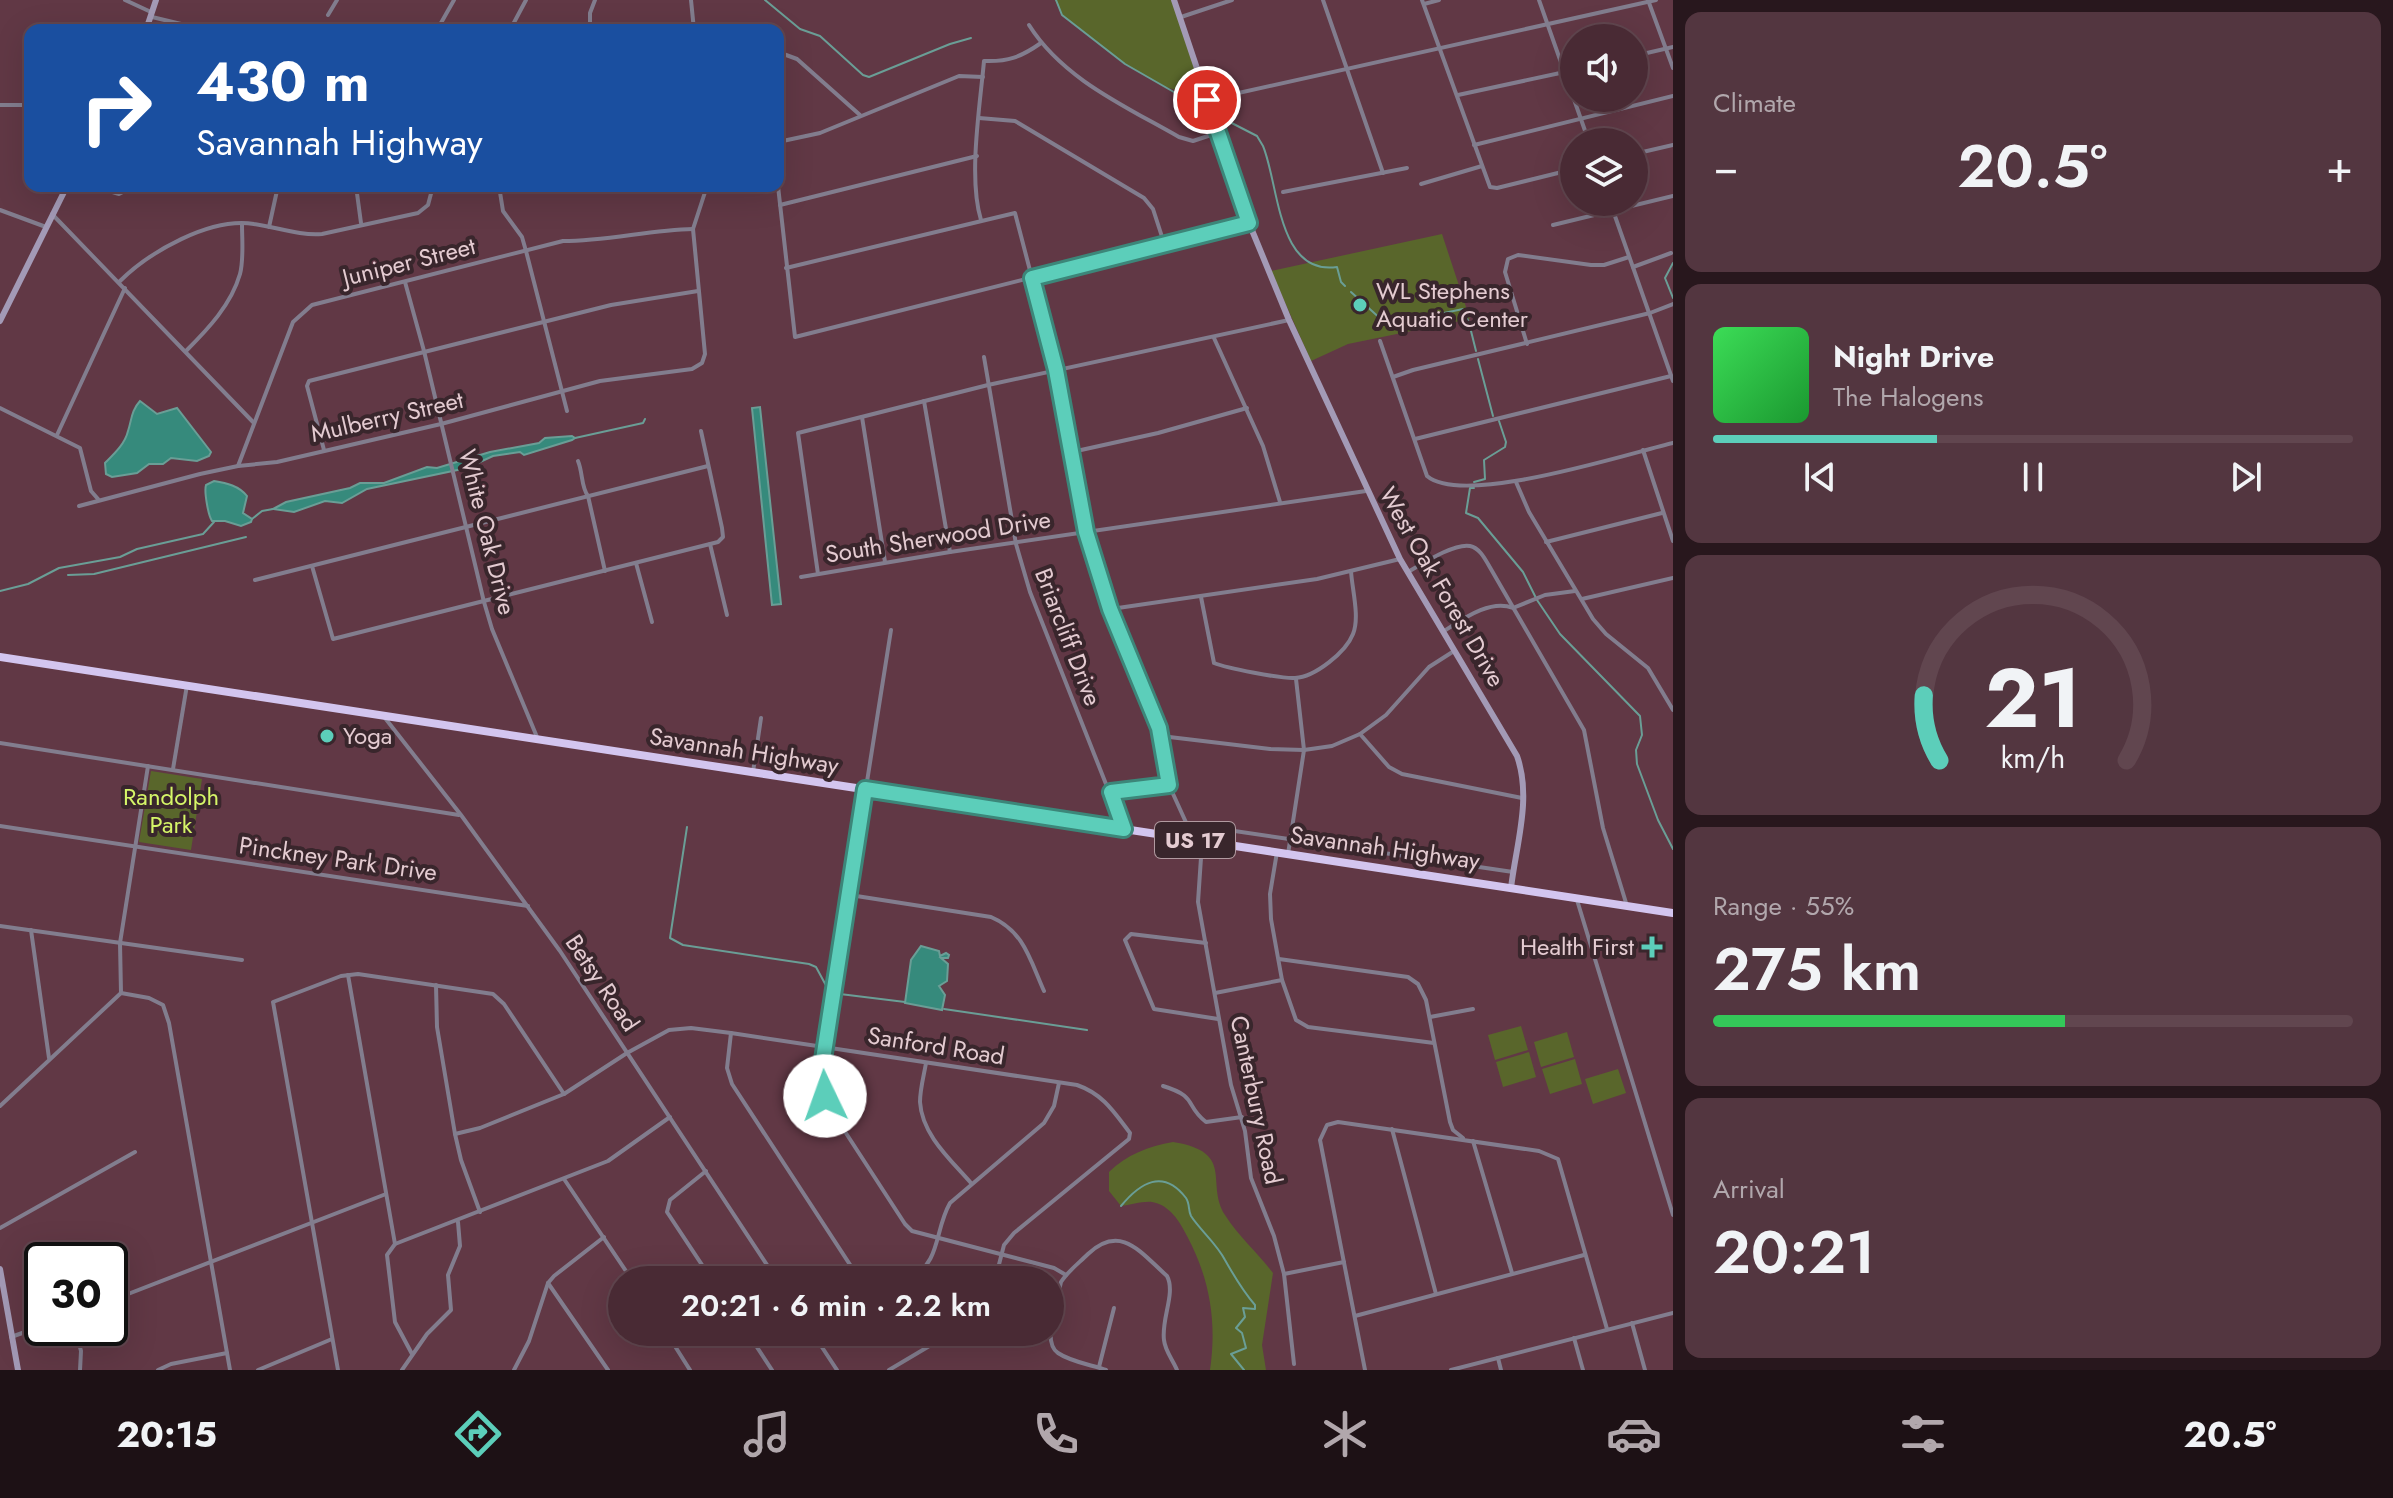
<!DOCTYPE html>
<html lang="en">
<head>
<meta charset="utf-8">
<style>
	body { margin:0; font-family:Jost,sans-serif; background:#533640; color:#f1f3f6; height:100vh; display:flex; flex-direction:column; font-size:30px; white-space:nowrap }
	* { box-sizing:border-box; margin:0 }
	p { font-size:26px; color:#b1a7ac }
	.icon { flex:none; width:44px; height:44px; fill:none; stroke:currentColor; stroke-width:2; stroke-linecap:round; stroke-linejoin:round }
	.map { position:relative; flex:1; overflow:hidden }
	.details { display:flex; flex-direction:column; gap:12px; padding:12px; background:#28171d; width:720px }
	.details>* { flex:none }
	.top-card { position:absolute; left:24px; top:24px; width:760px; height:168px; border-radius:16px; box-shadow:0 8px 32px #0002,0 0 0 2px #61464f; background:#1a4fa0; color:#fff; overflow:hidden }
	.buttons { position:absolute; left:1560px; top:24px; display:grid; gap:16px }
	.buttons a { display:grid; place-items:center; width:88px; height:88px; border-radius:50%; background:#492a34; box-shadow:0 8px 32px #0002,0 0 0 2px #61464f; font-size:40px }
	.speed { position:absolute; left:24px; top:1242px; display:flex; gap:16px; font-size:40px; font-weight:700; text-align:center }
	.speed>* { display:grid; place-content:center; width:104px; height:104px; border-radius:50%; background:#492a34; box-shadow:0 8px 32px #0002,0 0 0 2px #61464f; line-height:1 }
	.speed .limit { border:4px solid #111; border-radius:12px; background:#fff; color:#111 }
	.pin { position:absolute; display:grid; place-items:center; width:68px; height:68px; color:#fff; margin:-34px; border:4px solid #fff; border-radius:50%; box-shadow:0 2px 8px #0007 }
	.me { position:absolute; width:88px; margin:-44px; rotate:357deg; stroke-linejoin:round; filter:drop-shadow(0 0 6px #0008) }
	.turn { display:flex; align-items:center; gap:28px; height:168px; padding:0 40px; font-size:36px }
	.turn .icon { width:104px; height:104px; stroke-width:2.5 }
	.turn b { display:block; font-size:56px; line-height:68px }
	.big { font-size:60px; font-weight:600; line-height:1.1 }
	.details .tile { flex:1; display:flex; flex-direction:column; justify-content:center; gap:12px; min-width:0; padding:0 28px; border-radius:16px; background:#533640 }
	.details .dial { align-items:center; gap:0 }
	.dial svg { height:208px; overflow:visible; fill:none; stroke:#61464f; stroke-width:7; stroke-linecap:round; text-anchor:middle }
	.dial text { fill:#f1f3f6; stroke:none }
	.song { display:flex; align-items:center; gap:24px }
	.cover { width:96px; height:96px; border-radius:12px; background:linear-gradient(135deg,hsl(130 70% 55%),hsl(130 70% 35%)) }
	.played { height:8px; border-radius:4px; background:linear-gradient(90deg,#5cceba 35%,#61464f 35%) }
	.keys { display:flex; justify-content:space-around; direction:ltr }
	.heat { display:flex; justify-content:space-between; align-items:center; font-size:44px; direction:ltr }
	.charge { height:12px; border-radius:6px; background:linear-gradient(90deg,#34c759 55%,#61464f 0) }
	.trip { position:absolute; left:608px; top:1266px; width:456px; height:80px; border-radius:40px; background:#492a34; box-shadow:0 8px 32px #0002,0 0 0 2px #61464f; font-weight:600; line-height:80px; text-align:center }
	.tabs { display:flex; height:128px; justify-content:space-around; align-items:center; background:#1d1115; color:#b1a7ac }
	.tabs .icon { width:56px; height:56px }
	.tabs .on { color:#5cceba }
	.tabs b { font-size:36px; color:#f1f3f6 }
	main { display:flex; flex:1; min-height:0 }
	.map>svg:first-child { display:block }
	.green { fill:#59662b }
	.water { fill:#368a7c; stroke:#6a9e96; stroke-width:2 }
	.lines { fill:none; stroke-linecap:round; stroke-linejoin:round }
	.stream { stroke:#6a9e96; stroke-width:2 }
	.street { stroke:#827d8e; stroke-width:4 }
	.secondary { stroke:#a39ab6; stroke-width:6 }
	.highway { stroke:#d3c5ef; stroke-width:8 }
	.route-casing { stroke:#3c8679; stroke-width:20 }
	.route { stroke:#5cceba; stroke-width:14 }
	.poi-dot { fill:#5cceba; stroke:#39262c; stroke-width:3 }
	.labels { text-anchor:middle; stroke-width:8; stroke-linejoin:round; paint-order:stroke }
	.shield { fill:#39262c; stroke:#b19aa0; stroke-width:2 }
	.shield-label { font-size:22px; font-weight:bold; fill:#e4cbd1 }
	.street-label { font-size:24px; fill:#e4cbd1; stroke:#39262c }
	.poi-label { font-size:24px; fill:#e4cbd1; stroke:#39262c; text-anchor:start }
	.park-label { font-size:24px; fill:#d5f568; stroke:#39262c }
</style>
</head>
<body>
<main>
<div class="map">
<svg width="1673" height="1370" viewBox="0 0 1673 1370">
	<rect width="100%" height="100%" fill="#613845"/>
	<g class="green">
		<polygon points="1055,0 1174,0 1207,100 1166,87 1125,64 1062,15"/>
		<polygon points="1442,234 1470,319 1348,344 1311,361 1271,271"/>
		<polygon points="151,771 202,779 191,850 139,842"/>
		<polygon points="1521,1026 1528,1050 1495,1060 1488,1035"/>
		<polygon points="1567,1032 1574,1057 1541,1067 1534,1042"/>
		<polygon points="1529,1052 1536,1077 1503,1087 1496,1062"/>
		<polygon points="1575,1059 1582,1084 1550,1094 1542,1069"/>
		<polygon points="1618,1069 1626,1093 1593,1104 1585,1079"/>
		<path d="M1173,1142C1236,1152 1205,1183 1225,1215C1238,1236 1258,1253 1273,1273L1262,1345L1266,1370H1210C1217,1322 1210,1279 1187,1236C1180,1222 1170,1205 1152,1202C1143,1201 1130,1205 1121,1206L1109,1191V1172C1126,1155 1149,1146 1173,1142Z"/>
	</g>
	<g class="water">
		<path d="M140,401L157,414L177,408L211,452L209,456L197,461L171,458L163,464H149L137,473L112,477L106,474L105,463C114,454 125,444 128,431C132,419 131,411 140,401Z"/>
		<polygon points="760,407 781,604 772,605 752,408"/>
		<polygon points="572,436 575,438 572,440 524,455 520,452 493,456 467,468 367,489 342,503 325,501 294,512 273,509 286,502 350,488 360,483 384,483 427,467 437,468 490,452 539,443 545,438"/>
		<path d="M214,481C227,483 239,486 247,496L243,513L252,519L251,522L241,526L225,521H212C208,515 204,491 206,485Z"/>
		<polygon points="921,946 939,951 940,956 946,953 949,955 948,958 941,958 948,964 947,981 939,986 945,995 942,1010 905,1003 911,960"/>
	</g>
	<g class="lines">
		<g class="stream">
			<polyline points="765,0 800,29 820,36 863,75 869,77 950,44 971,38"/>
			<polyline points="1056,0 1062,15 1125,64 1200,107 1205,106"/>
			<path d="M1213,104H1215L1220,117L1257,136L1263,146C1279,184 1277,276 1337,267L1341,282L1345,286"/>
			<polyline points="1673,263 1665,278 1673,298"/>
			<polyline points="1351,292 1383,321 1396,323 1463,309 1469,323 1476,351"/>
			<polyline points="1478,359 1493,416"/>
			<polyline points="575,438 643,423 645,419"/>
			<polyline points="1474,482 1485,479 1484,460 1505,447 1506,442 1499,421"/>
			<polyline points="1474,488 1470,488 1466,513 1478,518 1523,572 1537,600 1560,634 1640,716 1642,735 1636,750 1637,764 1658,820 1673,849"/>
			<polyline points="252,519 262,511 273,509"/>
			<polyline points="68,575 94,574 246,537"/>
			<polyline points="0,591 28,584 59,568 120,557 137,549 203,534 214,522"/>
			<polyline points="687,827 670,938 683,945 809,964 816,967 829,991"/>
			<polyline points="840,994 905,1002"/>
			<polyline points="944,1009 1087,1030"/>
			<path d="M1121,1206C1140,1183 1163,1168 1186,1198C1190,1204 1188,1210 1191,1216C1200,1230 1217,1244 1225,1260C1234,1276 1242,1290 1255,1305V1309L1243,1308L1245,1317L1236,1328L1242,1333L1246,1348L1231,1354L1244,1370"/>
		</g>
		<g class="street">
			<polyline points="125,0 151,12"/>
			<polyline points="691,0 694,30"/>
			<polyline points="1323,0 1383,173"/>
			<polyline points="1422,0 1490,187 1497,188 1574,169"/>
			<polyline points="1539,0 1589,142"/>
			<polyline points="1648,0 1673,68"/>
			<polyline points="1424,4 1439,0"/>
			<polyline points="328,15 337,0"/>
			<polyline points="152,17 206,30"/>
			<polyline points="1181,17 1232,0"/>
			<path d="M1029,25C1063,79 1125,106 1179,137L1193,141L1217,133"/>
			<polyline points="752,27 755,30"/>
			<polyline points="437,30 454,0"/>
			<polyline points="510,30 526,0"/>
			<polyline points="590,30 590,13 595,0"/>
			<polyline points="652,30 693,24"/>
			<polyline points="778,52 797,59 860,115"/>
			<polyline points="1634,56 1673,47"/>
			<polyline points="1458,95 1574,70"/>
			<polyline points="1207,100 1656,0"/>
			<polyline points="0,105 30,105"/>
			<polyline points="979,118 1015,121 1144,198 1153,209 1165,246"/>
			<polyline points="778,142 820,133 959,76 983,77"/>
			<polyline points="1474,145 1673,96"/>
			<polyline points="1634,154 1673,145"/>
			<polyline points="1421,184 1482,166"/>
			<polyline points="93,186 119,194 134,186"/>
			<polyline points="356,186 361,223"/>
			<polyline points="499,186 503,211 522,237 526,251 567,411"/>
			<polyline points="778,186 795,337 1249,223"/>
			<polyline points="500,190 526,186"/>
			<polyline points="1283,192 1407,168"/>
			<polyline points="1610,202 1673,381"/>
			<polyline points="780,205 977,156"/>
			<polyline points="0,210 46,227"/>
			<polyline points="52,214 253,422"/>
			<path d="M981,220C968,178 980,106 984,61C1008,62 1021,57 1041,43"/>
			<polyline points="1553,225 1673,196"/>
			<polyline points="269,227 278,186"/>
			<polyline points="1633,267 1671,253"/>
			<polyline points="786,268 1015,213 1056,370 1086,532 1110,609 1159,728 1169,785 1194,840"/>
			<path d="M119,282C149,252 210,217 254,224C276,227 300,236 322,234L418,213L428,205L433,186"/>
			<polyline points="405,282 424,351 484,602 492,629 537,737"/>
			<polyline points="1214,338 1263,446 1280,502"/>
			<path d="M1380,341L1427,476C1463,507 1626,454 1673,443"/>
			<polyline points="1527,344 1505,272 1508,259 1518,255 1591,265 1604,265 1629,257"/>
			<path d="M186,351C208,329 231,305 240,274C244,259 242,240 242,224"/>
			<polyline points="984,357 1016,544 1030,592 1123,827"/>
			<polyline points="1393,377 1413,370 1650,313 1673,304"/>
			<polyline points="924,401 950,552"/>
			<polyline points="0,408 80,448 91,491 98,499"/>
			<polyline points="862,417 885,562"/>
			<polyline points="57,435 125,288"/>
			<polyline points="1415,439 1671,376"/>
			<polyline points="324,450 307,386 309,381 611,305 698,291"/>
			<polyline points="1643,450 1673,541"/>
			<polyline points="1072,452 1158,433 1247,408"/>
			<path d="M578,461C583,473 581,487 588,496L605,571"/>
			<path d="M238,466L293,322L312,305L563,241C607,241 649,230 693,229"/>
			<polyline points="1516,482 1529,512 1593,619 1606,634 1648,668 1673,710"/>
			<polyline points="79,506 200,474 238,466 277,462 441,424 600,381 692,369 702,363 705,354 693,229 707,186"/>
			<polyline points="1546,542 1662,513"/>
			<polyline points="710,544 727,615"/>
			<polyline points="636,563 652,622"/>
			<polyline points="312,566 333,639 718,542 723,537 722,528 701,431"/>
			<path d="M1408,572C1422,564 1454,543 1470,546C1479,548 1484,557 1488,564L1584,730L1603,828L1627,906"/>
			<polyline points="818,574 798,433 988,385 1289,320"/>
			<polyline points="801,577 950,552 1366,491"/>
			<polyline points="255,580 708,466"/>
			<path d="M1201,597L1214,663C1226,668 1282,679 1295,678C1315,677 1346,652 1353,634C1360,617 1352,589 1351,571"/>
			<polyline points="1582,599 1673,578"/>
			<polyline points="1111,609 1317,579 1400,559"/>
			<polyline points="891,630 822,1066 822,1082 829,1107 905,1224 912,1231 1054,1268 1066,1275"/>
			<path d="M1444,631C1463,619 1490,599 1513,608L1545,595L1575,591"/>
			<polyline points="385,718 461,815 560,951 777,1280"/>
			<polyline points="1360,734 1389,767 1402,774 1522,798"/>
			<polyline points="1161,736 1270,749 1304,750 1332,746 1360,734 1386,715 1429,667 1454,651"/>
			<polyline points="0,743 459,815"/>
			<polyline points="173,769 187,685"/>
			<polyline points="753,772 761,718"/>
			<polyline points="1112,792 1169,785"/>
			<polyline points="1187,824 1513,872"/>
			<polyline points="0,826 528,906"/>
			<polyline points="1202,843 1198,902 1231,1085 1245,1131 1251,1178 1274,1236 1284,1274 1294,1364"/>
			<polyline points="1277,852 1270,894 1271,919 1282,980 1296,1020 1308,1027 1434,1043"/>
			<polyline points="1288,854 1304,750 1296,679"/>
			<path d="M850,895L991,917C1024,931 1030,960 1044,991"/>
			<polyline points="1577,900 1673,1215"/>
			<polyline points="0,926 242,960"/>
			<polyline points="31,930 49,1058"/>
			<polyline points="1206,943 1131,934 1125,940 1154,1009 1218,1019"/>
			<polyline points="1279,959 1408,977 1418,984 1426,1000 1450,1122 1453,1130 1463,1138"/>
			<polyline points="348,975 395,1244 387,1255 395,1322 412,1354"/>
			<polyline points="436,985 437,1027 455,1134 461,1160 480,1212"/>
			<polyline points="121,993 149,998 163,1005 169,1023 230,1370"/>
			<polyline points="121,993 120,943 148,766"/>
			<polyline points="1215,993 1282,980"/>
			<polyline points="1430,1017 1473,1009"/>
			<polyline points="731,1033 727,1068 732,1084 860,1280"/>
			<path d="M926,1063C924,1075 920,1089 920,1102C922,1135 951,1160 971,1183"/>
			<path d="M1163,1086C1199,1097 1184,1105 1206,1122L1242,1117"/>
			<polyline points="0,1106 121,993"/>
			<polyline points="1392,1129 1436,1294"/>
			<path d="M455,1134L480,1128L564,1094L627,1053L669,1030L691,1028L731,1033L1077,1085C1103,1094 1114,1112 1130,1133L1129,1139L1014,1233L1004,1245L995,1280"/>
			<polyline points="1473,1141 1512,1273"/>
			<polyline points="706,1171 670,1200 667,1212 712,1280"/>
			<polyline points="564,1179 632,1280"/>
			<polyline points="0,1228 135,1152"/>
			<polyline points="395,1244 608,1161 670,1117"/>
			<polyline points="1284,1274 1344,1262"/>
			<path d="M910,1280C942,1260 934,1231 950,1203L1044,1123L1054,1106L1059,1083"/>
			<polyline points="548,1283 608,1370"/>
			<polyline points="110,1301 386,1194"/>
			<polyline points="1355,1316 1584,1255"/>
			<polyline points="1632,1323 1645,1370"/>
			<polyline points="75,1328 81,1351 80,1370"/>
			<polyline points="666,1332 690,1370"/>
			<polyline points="747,1332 772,1370"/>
			<polyline points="812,1332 837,1370"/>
			<polyline points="11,1337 42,1326"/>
			<polyline points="816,1338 826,1332"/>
			<polyline points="1574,1338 1583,1370"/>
			<polyline points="1498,1358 1501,1370"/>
			<polyline points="1099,1367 1114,1308"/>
			<polyline points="158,1370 171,1364 227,1353"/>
			<polyline points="258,1370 332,1339"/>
			<polyline points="338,1370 273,1002 341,976 358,974 493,994 504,1004 564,1094"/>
			<polyline points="402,1370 427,1334 451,1310 448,1275 460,1246 458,1222"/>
			<polyline points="514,1370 529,1341 548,1283 554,1276 604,1237"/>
			<polyline points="889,1370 953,1332"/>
			<path d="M1106,1370C1092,1365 1071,1362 1058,1353C1041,1342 1058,1298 1061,1282C1068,1271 1079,1263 1088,1254C1121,1223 1141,1253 1167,1276C1176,1293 1161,1319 1164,1340C1165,1351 1173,1360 1177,1370"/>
			<polyline points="1365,1370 1320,1140 1327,1125 1338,1122 1539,1151 1558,1159 1607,1329"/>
			<polyline points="1451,1370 1673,1313"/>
		</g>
		<g class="secondary">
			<path d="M1174,0L1249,223L1289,320L1400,559L1517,756C1532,798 1516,845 1511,888"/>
			<polyline points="146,30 156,0"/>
			<polyline points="0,321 67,186"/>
			<polyline points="0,1269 18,1370"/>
		</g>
		<polyline class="highway" points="0,657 1673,913"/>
	</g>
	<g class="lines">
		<defs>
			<polyline id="route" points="825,1096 822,1066 865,789 1124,829 1111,792 1169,785 1159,728 1110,609 1086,532 1056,370 1032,278 1249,223 1207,100"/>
		</defs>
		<use href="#route" class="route-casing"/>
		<use href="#route" class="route"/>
	</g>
	<g class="poi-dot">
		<circle cx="1360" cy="305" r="8"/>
		<circle cx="327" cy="736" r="8"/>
		<path d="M1648 935h8v8h8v8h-8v8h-8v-8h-8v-8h8z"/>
	</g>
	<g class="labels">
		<rect class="shield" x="1155" y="822" width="80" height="36" rx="6"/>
		<g class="shield-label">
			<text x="1195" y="848">US 17</text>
		</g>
		<g class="street-label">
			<text transform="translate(409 262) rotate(-14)" y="8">Juniper Street</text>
			<text transform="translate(387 417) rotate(-13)" y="8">Mulberry Street</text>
			<text transform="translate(487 532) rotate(76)" y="8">White Oak Drive</text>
			<text transform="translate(938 537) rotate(-9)" y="8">South Sherwood Drive</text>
			<text transform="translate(1442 587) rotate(60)" y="8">West Oak Forest Drive</text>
			<text transform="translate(1068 637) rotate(69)" y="8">Briarcliff Drive</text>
			<text transform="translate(744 751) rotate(9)" y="8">Savannah Highway</text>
			<text transform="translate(1385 848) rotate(8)" y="8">Savannah Highway</text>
			<text transform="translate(338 859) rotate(8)" y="8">Pinckney Park Drive</text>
			<text transform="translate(602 983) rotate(56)" y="8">Betsy Road</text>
			<text transform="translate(936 1046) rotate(9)" y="8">Sanford Road</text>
			<text transform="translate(1256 1100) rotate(78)" y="8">Canterbury Road</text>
		</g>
		<g class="poi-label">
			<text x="1376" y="299">WL Stephens<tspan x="1376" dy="28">Aquatic Center</tspan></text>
			<text x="343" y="744">Yoga</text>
			<text x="1634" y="955" text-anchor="end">Health First</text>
		</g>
		<g class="park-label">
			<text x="171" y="805">Randolph<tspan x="171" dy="28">Park</tspan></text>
		</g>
	</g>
</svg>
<div class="buttons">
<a><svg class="icon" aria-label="sound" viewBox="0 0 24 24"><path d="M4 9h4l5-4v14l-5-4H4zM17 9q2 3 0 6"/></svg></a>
<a><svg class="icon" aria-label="layers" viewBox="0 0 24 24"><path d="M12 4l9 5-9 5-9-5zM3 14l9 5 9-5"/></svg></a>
</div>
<div class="speed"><div class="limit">30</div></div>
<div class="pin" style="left:1207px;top:100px;background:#d93025"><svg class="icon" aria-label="arrive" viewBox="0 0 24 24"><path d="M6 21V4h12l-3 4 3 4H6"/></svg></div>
<svg class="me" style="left:825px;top:1096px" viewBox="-20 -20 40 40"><circle r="19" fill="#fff"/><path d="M0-13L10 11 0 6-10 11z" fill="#5cceba"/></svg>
<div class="trip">20:21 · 6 min · 2.2 km</div>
<div class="top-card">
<div class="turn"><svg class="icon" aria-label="right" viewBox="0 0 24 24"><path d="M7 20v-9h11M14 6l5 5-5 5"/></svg><div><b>430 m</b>Savannah Highway</div></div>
</div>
</div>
<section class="details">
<div class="tile"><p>Climate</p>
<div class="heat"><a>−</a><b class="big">20.5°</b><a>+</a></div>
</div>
<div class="tile">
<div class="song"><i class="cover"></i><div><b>Night Drive</b><p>The Halogens</p></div></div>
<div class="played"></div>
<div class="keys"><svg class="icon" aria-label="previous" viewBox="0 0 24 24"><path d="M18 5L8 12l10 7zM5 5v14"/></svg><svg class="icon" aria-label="pause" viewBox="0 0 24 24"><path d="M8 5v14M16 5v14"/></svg><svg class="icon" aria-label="next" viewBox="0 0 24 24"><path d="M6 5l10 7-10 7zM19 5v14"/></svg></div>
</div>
<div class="tile dial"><svg viewBox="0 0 100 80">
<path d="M14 69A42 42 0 1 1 86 69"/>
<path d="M14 69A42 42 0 0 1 8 44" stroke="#5cceba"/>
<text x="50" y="56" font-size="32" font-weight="700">21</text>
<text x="50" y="72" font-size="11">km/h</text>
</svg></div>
<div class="tile"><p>Range · 55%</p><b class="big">275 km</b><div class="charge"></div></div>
<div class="tile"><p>Arrival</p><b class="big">20:21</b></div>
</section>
</main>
<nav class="tabs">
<b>20:15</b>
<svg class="icon on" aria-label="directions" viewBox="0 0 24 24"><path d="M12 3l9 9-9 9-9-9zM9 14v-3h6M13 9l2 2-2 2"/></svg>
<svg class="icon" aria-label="music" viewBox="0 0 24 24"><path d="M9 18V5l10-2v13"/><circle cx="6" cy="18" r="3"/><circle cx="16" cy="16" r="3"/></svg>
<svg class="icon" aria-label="phone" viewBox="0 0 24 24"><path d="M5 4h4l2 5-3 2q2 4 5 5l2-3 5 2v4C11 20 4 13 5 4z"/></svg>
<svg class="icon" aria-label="climate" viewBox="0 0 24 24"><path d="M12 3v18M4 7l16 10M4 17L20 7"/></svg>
<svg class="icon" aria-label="car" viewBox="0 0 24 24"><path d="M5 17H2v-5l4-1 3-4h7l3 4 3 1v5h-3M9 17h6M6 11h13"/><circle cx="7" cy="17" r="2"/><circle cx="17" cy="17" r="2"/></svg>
<svg class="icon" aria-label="filters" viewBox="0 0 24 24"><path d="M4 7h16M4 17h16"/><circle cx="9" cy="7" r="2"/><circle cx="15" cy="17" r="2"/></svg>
<b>20.5°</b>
</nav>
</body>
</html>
